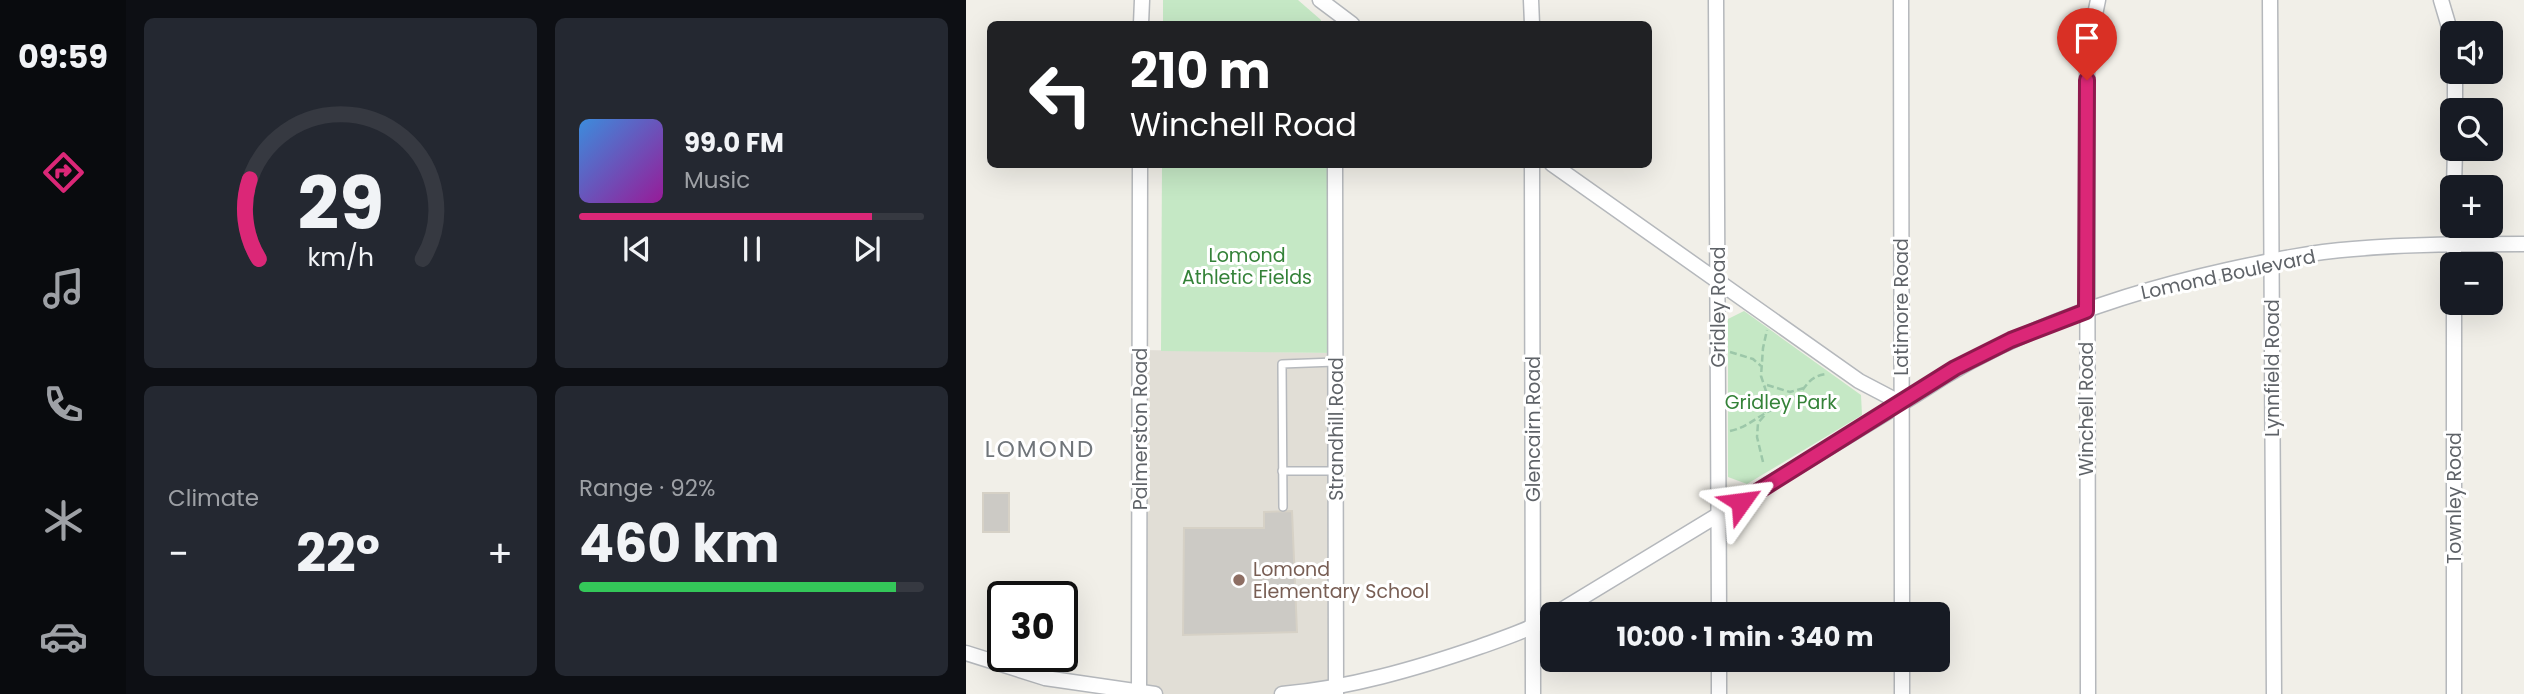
<!DOCTYPE html>
<html lang="en">
<head>
<meta charset="utf-8">
<style>
	body { margin:0; font-family:Poppins,sans-serif; background:#242831; color:#f1f3f6; height:100vh; display:flex; flex-direction:column; font-size:26px; white-space:nowrap }
	* { box-sizing:border-box; margin:0 }
	p { font-size:23px; color:#9ea1a6 }
	.icon { flex:none; width:38px; height:38px; fill:none; stroke:currentColor; stroke-width:2; stroke-linecap:round; stroke-linejoin:round }
	.map { position:relative; flex:1; overflow:hidden }
	.panel { display:flex; flex-direction:column; gap:18px; padding:18px; background:#0d0f14; width:840px }
	.panel>* { flex:none }
	.guide { position:absolute; left:21px; top:21px; width:665px; height:147px; border-radius:10px; box-shadow:0 7px 28px #0002; background:#202124; color:#fff; overflow:hidden }
	.tools { position:absolute; left:1474px; top:21px; display:grid; gap:14px }
	.tools a { display:grid; place-items:center; width:63px; height:63px; border-radius:10px; background:#171b24; box-shadow:0 7px 28px #0002; font-size:35px }
	.speed { position:absolute; left:21px; top:581px; display:flex; gap:14px; font-size:35px; font-weight:700; text-align:center }
	.speed>* { display:grid; place-content:center; width:91px; height:91px; border-radius:50%; background:#171b24; box-shadow:0 7px 28px #0002; line-height:1 }
	.speed .limit { border:4px solid #111; border-radius:10px; background:#fff; color:#111 }
	.pin { position:absolute; display:grid; place-items:center; width:60px; height:60px; color:#fff; margin:-72px -30px; border-radius:50% 50% 50% 0; rotate:-45deg; box-shadow:0 0 7px #0007 }
	.pin .icon { rotate:45deg }
	.me { position:absolute; width:77px; margin:-38px; rotate:59deg; stroke-linejoin:round; filter:drop-shadow(0 0 5px #0008) }
	.turn { display:flex; align-items:center; gap:24px; height:147px; padding:0 28px; font-size:32px }
	.turn .icon { width:91px; height:91px; stroke-width:2.5 }
	.turn b { display:block; font-size:49px; line-height:60px }
	.big { font-size:52px; font-weight:700; line-height:1.1 }
	.panel .tile { flex:1; display:flex; flex-direction:column; justify-content:center; gap:10px; min-width:0; padding:0 24px; border-radius:10px; background:#242831 }
	.panel .dial { align-items:center; gap:0 }
	.dial svg { height:182px; overflow:visible; fill:none; stroke:#363941; stroke-width:7; stroke-linecap:round; text-anchor:middle }
	.dial text { fill:#f1f3f6; stroke:none }
	.song { display:flex; align-items:center; gap:21px }
	.cover { width:84px; height:84px; border-radius:10px; background:linear-gradient(135deg,hsl(210 70% 55%),hsl(300 70% 35%)) }
	.played { height:7px; border-radius:4px; background:linear-gradient(90deg,#db2777 85%,#363941 85%) }
	.keys { display:flex; justify-content:space-around; direction:ltr }
	.heat { display:flex; justify-content:space-between; align-items:center; font-size:38px; direction:ltr }
	.charge { height:10px; border-radius:5px; background:linear-gradient(90deg,#34c759 92%,#363941 0) }
	.panel .tiles { flex:1; display:grid; gap:18px; grid-template-columns:repeat(2,1fr) }
	.trip { position:absolute; left:574px; top:602px; width:410px; height:70px; border-radius:10px; background:#171b24; box-shadow:0 7px 28px #0002; font-weight:700; line-height:70px; text-align:center }
	main { display:flex; flex:1; min-height:0 }
	.tab-bar { display:flex; flex-direction:column; width:126px; justify-content:space-around; align-items:center; background:#090b0e; color:#9ea1a6 }
	.tab-bar .icon { width:49px; height:49px }
	.tab-bar .active { color:#db2777 }
	.tab-bar b { font-size:32px; color:#f1f3f6 }
	.map>svg:first-child { display:block }
	.education { fill:#e1ded6 }
	.green { fill:#c5e8c5 }
	.building { fill:#cccac5; stroke:#d6d1c6; stroke-width:2 }
	.lines { fill:none; stroke-linecap:round; stroke-linejoin:round }
	.service-casing { stroke:#b5b8bc; stroke-width:10 }
	.minor-casing { stroke:#b5b8bc; stroke-width:17 }
	.path { stroke:#9cc7a9; stroke-width:2.5; stroke-dasharray:7 3.5; stroke-linecap:butt }
	.service { stroke:#fff; stroke-width:7 }
	.minor { stroke:#fff; stroke-width:14 }
	.route-casing { stroke:#8e194d; stroke-width:18 }
	.route { stroke:#db2777; stroke-width:12 }
	.education-dot { fill:#8d6e63; stroke:#fff; stroke-width:2.5 }
	.labels { text-anchor:middle; stroke-width:6; stroke-linejoin:round; paint-order:stroke }
	.park-label { font-size:19px; fill:#348238; stroke:#fff }
	.street-label { font-size:19px; fill:#5f6368; stroke:#fff }
	.education-label { font-size:19px; fill:#785e54; stroke:#fff; text-anchor:start }
	.quarter-label { font-size:23px; letter-spacing:2px; fill:#70757a; stroke:#fff }
</style>
</head>
<body>
<main>
<nav class="tab-bar">
<b>09:59</b>
<svg class="icon active" aria-label="directions" viewBox="0 0 24 24"><path d="M12 3l9 9-9 9-9-9zM9 14v-3h6M13 9l2 2-2 2"/></svg>
<svg class="icon" aria-label="music" viewBox="0 0 24 24"><path d="M9 18V5l10-2v13"/><circle cx="6" cy="18" r="3"/><circle cx="16" cy="16" r="3"/></svg>
<svg class="icon" aria-label="phone" viewBox="0 0 24 24"><path d="M5 4h4l2 5-3 2q2 4 5 5l2-3 5 2v4C11 20 4 13 5 4z"/></svg>
<svg class="icon" aria-label="climate" viewBox="0 0 24 24"><path d="M12 3v18M4 7l16 10M4 17L20 7"/></svg>
<svg class="icon" aria-label="car" viewBox="0 0 24 24"><path d="M5 17H2v-5l4-1 3-4h7l3 4 3 1v5h-3M9 17h6M6 11h13"/><circle cx="7" cy="17" r="2"/><circle cx="17" cy="17" r="2"/></svg>
</nav>
<section class="panel">
<div class="tiles">
<div class="tile dial"><svg viewBox="0 0 100 80">
<path d="M14 69A42 42 0 1 1 86 69"/>
<path d="M14 69A42 42 0 0 1 10 34" stroke="#db2777"/>
<text x="50" y="56" font-size="32" font-weight="700">29</text>
<text x="50" y="72" font-size="11">km/h</text>
</svg></div>
<div class="tile">
<div class="song"><i class="cover"></i><div><b>99.0 FM</b><p>Music</p></div></div>
<div class="played"></div>
<div class="keys"><svg class="icon" aria-label="previous" viewBox="0 0 24 24"><path d="M18 5L8 12l10 7zM5 5v14"/></svg><svg class="icon" aria-label="pause" viewBox="0 0 24 24"><path d="M8 5v14M16 5v14"/></svg><svg class="icon" aria-label="next" viewBox="0 0 24 24"><path d="M6 5l10 7-10 7zM19 5v14"/></svg></div>
</div>
<div class="tile"><p>Climate</p>
<div class="heat"><a>−</a><b class="big">22°</b><a>+</a></div>
</div>
<div class="tile"><p>Range · 92%</p><b class="big">460 km</b><div class="charge"></div></div>
</div>
</section>
<div class="map">
<svg width="1558" height="694" viewBox="0 0 1558 694">
	<rect width="100%" height="100%" fill="#f1efe8"/>
	<polygon class="education" points="174,350 370,353 370,687 316,694 184,694 173,678"/>
	<g class="green">
		<polygon points="197,0 332,0 355,20 355,24 197,24"/>
		<polygon points="196,165 361,165 370,353 195,351"/>
		<polygon points="778,311 895,395 896,415 781,484 762,477 762,319"/>
	</g>
	<g class="building">
		<rect x="17" y="493" width="26" height="39"/>
		<polygon points="326,511 331,632 217,635 218,528 298,528 298,512"/>
	</g>
	<g class="lines">
		<defs>
			<g id="service">
				<polyline points="316,471 370,471"/>
				<polyline points="317,507 316,364 369,362"/>
			</g>
			<g id="minor">
				<polyline points="354,0 386,24"/>
				<polyline points="565,0 566,24"/>
				<polyline points="750,0 753,614"/>
				<polyline points="935,0 936,614"/>
				<polyline points="1304,0 1308,694"/>
				<polyline points="1475,0 1486,37"/>
				<polyline points="175,24 176,0"/>
				<polyline points="1489,110 1489,72"/>
				<polyline points="369,164 370,694"/>
				<polyline points="566,164 567,694"/>
				<polyline points="586,164 893,381 935,403"/>
				<polyline points="1488,187 1489,149"/>
				<polyline points="1488,264 1488,226"/>
				<path d="M589,614L951,394C1044,331 1153,294 1261,270C1303,261 1345,252 1387,249C1444,244 1501,244 1558,244"/>
				<polyline points="0,653 79,678 189,694"/>
				<polyline points="753,660 753,694"/>
				<polyline points="936,660 936,694"/>
				<polyline points="173,694 174,164"/>
				<path d="M316,694C383,688 449,669 513,647C538,638 563,630 586,616"/>
				<polyline points="1122,694 1121,53 1132,0"/>
				<polyline points="1488,694 1488,303"/>
			</g>
		</defs>
		<use href="#service" class="service-casing"/>
		<use href="#minor" class="minor-casing"/>
		<g class="path">
			<polyline points="764,352 787,359 795,366"/>
			<polyline points="801,385 824,392 838,388"/>
			<path d="M764,431C778,428 786,421 798,414C807,408 818,406 827,399C842,388 840,377 860,374"/>
			<polyline points="797,462 791,437 792,423 798,416 802,397 795,376 797,348 801,330"/>
		</g>
		<use href="#service" class="service"/>
		<use href="#minor" class="minor"/>
	</g>
	<g class="lines">
		<defs>
			<polyline id="route" points="775,502 989,368 1045,340 1120,311 1121,80"/>
		</defs>
		<use href="#route" class="route-casing"/>
		<use href="#route" class="route"/>
	</g>
	<circle class="education-dot" cx="273" cy="580" r="7"/>
	<g class="labels">
		<g class="park-label">
			<text x="281" y="262">Lomond<tspan x="281" dy="22">Athletic Fields</tspan></text>
			<text x="815" y="409">Gridley Park</text>
		</g>
		<g class="street-label">
			<text transform="translate(1262 274) rotate(-12)" y="7">Lomond Boulevard</text>
			<text transform="translate(752 307) rotate(-90)" y="7">Gridley Road</text>
			<text transform="translate(935 307) rotate(-90)" y="7">Latimore Road</text>
			<text transform="translate(1306 368) rotate(-90)" y="7">Lynnfield Road</text>
			<text transform="translate(1120 409) rotate(-90)" y="7">Winchell Road</text>
			<text transform="translate(174 429) rotate(-90)" y="7">Palmerston Road</text>
			<text transform="translate(370 429) rotate(-90)" y="7">Strandhill Road</text>
			<text transform="translate(567 429) rotate(-90)" y="7">Glencairn Road</text>
			<text transform="translate(1488 498) rotate(-90)" y="7">Townley Road</text>
		</g>
		<g class="education-label">
			<text x="287" y="576">Lomond<tspan x="287" dy="22">Elementary School</tspan></text>
		</g>
		<g class="quarter-label">
			<text x="74" y="457">LOMOND</text>
		</g>
	</g>
</svg>
<div class="tools">
<a><svg class="icon" aria-label="sound" viewBox="0 0 24 24"><path d="M4 9h4l5-4v14l-5-4H4zM17 9q2 3 0 6"/></svg></a>
<a><svg class="icon" aria-label="search" viewBox="0 0 24 24"><circle cx="10" cy="10" r="6"/><path d="M15 15l6 6"/></svg></a>
<a>+</a>
<a>−</a>
</div>
<div class="speed"><div class="limit">30</div></div>
<div class="pin" style="left:1121px;top:80px;background:#d93025"><svg class="icon" aria-label="arrive" viewBox="0 0 24 24"><path d="M6 21V4h12l-3 4 3 4H6"/></svg></div>
<svg class="me" style="left:775px;top:502px" viewBox="-20 -20 40 40"><path d="M0-17L14 15 0 8-14 15z" fill="#db2777" stroke="#fff" stroke-width="4"/></svg>
<div class="trip">10:00 · 1 min · 340 m</div>
<div class="guide">
<div class="turn"><svg class="icon" aria-label="left" viewBox="0 0 24 24"><path d="M17 20v-9H6M10 6l-5 5 5 5"/></svg><div><b>210 m</b>Winchell Road</div></div>
</div>
</div>
</main>
</body>
</html>
